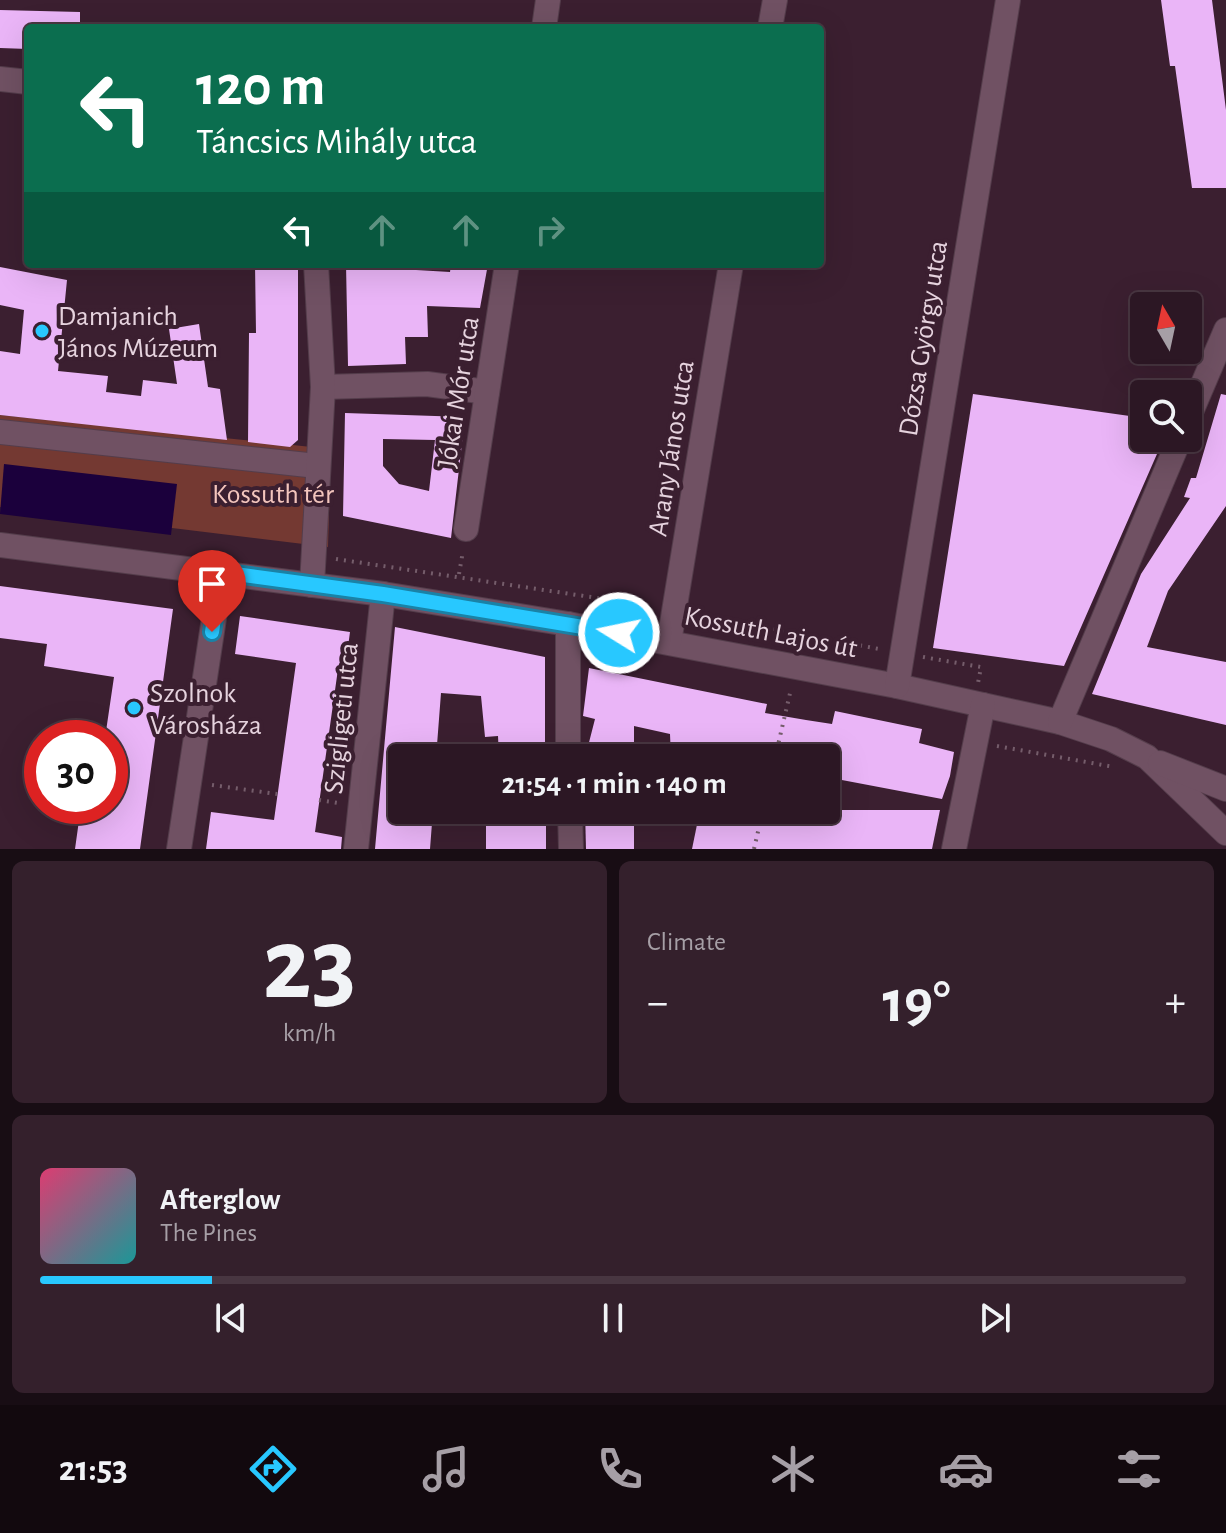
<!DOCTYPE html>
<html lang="en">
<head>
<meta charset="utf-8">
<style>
	body { margin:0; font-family:"Alegreya Sans",sans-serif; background:#34202c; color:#f1f3f6; height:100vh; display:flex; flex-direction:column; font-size:30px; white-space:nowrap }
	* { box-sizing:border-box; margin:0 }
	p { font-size:26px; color:#a69fa6 }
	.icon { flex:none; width:44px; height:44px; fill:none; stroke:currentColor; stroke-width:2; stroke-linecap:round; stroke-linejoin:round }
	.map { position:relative; height:849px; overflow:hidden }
	.panel { display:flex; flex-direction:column; gap:12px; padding:12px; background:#180d14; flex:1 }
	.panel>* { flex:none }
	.banner { position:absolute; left:24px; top:24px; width:800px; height:244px; border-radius:8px; box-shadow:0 8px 32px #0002,0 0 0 2px #483641; background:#0b6e4f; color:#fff; overflow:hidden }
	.needle { width:52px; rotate:351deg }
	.controls { position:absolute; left:1130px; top:292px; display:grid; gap:16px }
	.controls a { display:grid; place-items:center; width:72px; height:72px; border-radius:8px; background:#2c1724; box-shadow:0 8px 32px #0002,0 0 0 2px #483641; font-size:40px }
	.speed { position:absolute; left:24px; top:720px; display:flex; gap:16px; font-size:40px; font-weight:700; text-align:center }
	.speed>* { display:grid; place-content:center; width:104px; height:104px; border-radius:50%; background:#2c1724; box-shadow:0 8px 32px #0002,0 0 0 2px #483641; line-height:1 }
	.speed .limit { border:12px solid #d22; background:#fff; color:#111 }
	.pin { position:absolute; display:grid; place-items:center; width:68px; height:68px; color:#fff; margin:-82px -34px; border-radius:50% 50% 50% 0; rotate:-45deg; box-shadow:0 0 8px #0007 }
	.pin .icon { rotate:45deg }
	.me { position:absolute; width:88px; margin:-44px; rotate:280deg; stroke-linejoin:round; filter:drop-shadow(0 0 6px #0008) }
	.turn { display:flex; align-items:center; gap:28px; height:168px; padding:0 40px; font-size:36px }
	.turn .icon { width:104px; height:104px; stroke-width:2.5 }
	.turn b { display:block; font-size:56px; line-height:68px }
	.lanes { display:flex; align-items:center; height:76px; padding:0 40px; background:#0003; justify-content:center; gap:40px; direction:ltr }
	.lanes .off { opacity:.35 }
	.big { font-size:60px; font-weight:600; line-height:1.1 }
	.panel .tile { flex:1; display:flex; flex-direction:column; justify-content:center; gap:12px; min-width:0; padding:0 28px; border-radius:12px; background:#34202c }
	.panel .dial { align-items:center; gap:0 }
	.dial b { font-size:104px; line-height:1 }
	.song { display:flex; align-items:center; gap:24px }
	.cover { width:96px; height:96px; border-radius:12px; background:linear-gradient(135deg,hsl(340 70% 55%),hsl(180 70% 35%)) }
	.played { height:8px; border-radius:4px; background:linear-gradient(90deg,#28c8ff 15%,#483641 15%) }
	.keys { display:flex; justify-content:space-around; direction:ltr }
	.heat { display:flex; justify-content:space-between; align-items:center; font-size:44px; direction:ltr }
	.panel .tiles { flex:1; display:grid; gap:12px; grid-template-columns:1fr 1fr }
	.tile:last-child { grid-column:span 2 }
	.trip { position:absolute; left:388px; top:744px; width:452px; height:80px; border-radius:8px; background:#2c1724; box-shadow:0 8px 32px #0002,0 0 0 2px #483641; font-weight:600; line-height:80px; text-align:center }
	.tabs { display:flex; height:128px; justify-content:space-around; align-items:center; background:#12090e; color:#a69fa6 }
	.tabs .icon { width:56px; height:56px }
	.tabs .on { color:#28c8ff }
	.tabs b { font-size:36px; color:#f1f3f6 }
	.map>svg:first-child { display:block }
	.green { fill:#743932 }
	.water { fill:#1b003c }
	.building { fill:#eab5f7; fill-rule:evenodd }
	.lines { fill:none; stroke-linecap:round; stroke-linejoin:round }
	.minor-casing { stroke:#543d4b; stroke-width:26 }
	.path { stroke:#755d6b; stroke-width:4; stroke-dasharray:2 6; stroke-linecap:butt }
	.minor { stroke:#705163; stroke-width:24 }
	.route-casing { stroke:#1a82a6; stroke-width:20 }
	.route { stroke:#28c8ff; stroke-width:14 }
	.poi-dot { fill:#28c8ff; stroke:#3b1f30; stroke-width:3 }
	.labels { text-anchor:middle; stroke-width:8; stroke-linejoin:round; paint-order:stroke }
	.poi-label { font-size:28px; fill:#e6d3de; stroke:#3b1f30; text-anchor:start }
	.street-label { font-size:28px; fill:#e6d3de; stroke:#3b1f30 }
	.park-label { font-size:28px; fill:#f3c5bd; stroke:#3b1f30 }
</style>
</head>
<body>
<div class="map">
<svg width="1226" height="849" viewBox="0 0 1226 849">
	<rect width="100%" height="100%" fill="#3b1f30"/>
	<polygon class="green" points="0,415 331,449 328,547 0,507"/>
	<polygon class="water" points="4,464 177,484 171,535 0,514"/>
	<g class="building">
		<polygon points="1161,0 1212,0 1226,110 1226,188 1192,188 1175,66 1170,66"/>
		<polygon points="0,10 80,12 80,28 28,28 28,49 0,48"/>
		<polygon points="255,264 298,264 298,440 290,447 248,442 249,333 256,333"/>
		<polygon points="346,264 416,264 416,270 450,272 451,264 488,264 480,308 427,306 428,337 405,337 406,364 348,366"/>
		<polygon points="0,267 67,280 58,371 108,376 106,392 141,396 143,380 177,384 169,329 199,324 208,387 220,389 227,440 0,415 0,351 20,354 24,310 0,305"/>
		<polygon points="973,394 1144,418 1144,438 1164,438 1064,666 933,648"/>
		<polygon points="1221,394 1226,395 1226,506 1168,591 1147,647 1226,662 1226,725 1092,694 1141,574 1190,498 1184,497 1191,478 1196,478"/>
		<path d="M345,413L465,417L451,538L343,516ZM383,439L435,440L429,491L399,484L383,466Z"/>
		<polygon points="0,586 173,609 140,849 75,849 81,806 110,806 110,738 105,738 114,677 44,666 47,644 0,638"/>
		<polygon points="240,616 350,632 345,669 338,669 315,832 342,837 341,849 206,849 211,812 274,820 296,663 235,654"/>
		<polygon points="395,627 545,657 545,758 499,758 498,736 485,737 481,696 441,693 436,758 402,758 402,810 433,810 430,849 375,849"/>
		<polygon points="589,668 767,704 765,713 806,720 832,724 835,711 922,729 919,743 954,752 950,776 942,799 826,777 826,758 671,758 670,734 634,726 634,758 585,758 595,719 583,716"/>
		<polygon points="506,810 546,810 546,849 486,849 486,819 507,818"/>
		<polygon points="585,810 634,810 634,849 586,849"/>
		<polygon points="700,810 940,810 932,849 692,849"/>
	</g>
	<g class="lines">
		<defs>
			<g id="minor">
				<polyline points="544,28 548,0"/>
				<polyline points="770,28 775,0"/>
				<polyline points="0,79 28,82"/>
				<polyline points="323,387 427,384 487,392"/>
				<polyline points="1188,419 1226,330"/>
				<polyline points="0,432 317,466"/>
				<polyline points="466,529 507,264"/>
				<polyline points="0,545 383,594 568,624 897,686 1060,722 1111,739 1147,757 1226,833"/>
				<polyline points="312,585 323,387 316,264"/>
				<polyline points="568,624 568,758"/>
				<polyline points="669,642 731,264"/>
				<polyline points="897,686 1008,0"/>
				<polyline points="1060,722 1180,438"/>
				<polyline points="1160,763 1226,789"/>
				<polyline points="570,810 571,849"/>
				<polyline points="179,849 221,572"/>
				<polyline points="356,849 383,594"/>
				<polyline points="954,849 983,705"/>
			</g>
		</defs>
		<use href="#minor" class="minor-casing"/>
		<g class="path">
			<polyline points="336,559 651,606"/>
			<polyline points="459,574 463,551"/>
			<polyline points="695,614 879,649"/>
			<polyline points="923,657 981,667 978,683"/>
			<polyline points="997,746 1114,767"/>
			<polyline points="775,758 791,689"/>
			<polyline points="212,785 277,794"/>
			<polyline points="319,800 338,803"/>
			<polyline points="754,849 763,810"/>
		</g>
		<use href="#minor" class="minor"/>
	</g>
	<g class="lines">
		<defs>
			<polyline id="route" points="212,632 221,572 383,594 619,633"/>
		</defs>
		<use href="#route" class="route-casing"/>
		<use href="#route" class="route"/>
	</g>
	<g class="poi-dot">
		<circle cx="42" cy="331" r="8"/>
		<circle cx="134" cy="708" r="8"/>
	</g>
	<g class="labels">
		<g class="poi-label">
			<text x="58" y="325">Damjanich<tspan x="58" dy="32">János Múzeum</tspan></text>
			<text x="150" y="702">Szolnok<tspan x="150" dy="32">Városháza</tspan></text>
		</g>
		<g class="street-label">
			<text transform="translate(922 338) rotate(-81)" y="10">Dózsa György utca</text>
			<text transform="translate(457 392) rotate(-81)" y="10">Jókai Mór utca</text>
			<text transform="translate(670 448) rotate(-81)" y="10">Arany János utca</text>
			<text transform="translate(771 631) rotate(11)" y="10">Kossuth Lajos út</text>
			<text transform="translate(340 718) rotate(-84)" y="10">Szigligeti utca</text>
		</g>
		<g class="park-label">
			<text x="273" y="503">Kossuth tér</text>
		</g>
	</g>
</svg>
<div class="controls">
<a><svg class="needle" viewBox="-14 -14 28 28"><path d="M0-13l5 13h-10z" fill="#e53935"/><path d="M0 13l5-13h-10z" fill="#a69fa6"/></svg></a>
<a><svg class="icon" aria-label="search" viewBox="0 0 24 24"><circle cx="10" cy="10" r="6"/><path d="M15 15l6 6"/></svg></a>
</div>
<div class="speed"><div class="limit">30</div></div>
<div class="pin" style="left:212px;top:632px;background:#d93025"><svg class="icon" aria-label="arrive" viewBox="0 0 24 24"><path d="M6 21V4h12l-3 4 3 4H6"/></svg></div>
<svg class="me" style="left:619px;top:633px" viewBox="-20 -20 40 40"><circle r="17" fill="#28c8ff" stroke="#fff" stroke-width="3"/><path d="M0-11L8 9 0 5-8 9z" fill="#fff"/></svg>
<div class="trip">21:54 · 1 min · 140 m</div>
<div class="banner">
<div class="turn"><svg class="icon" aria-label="left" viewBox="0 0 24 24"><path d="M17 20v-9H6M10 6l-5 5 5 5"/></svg><div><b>120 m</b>Táncsics Mihály utca</div></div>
<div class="lanes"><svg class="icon" aria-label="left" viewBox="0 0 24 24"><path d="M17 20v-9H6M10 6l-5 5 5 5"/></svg><svg class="icon off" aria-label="ahead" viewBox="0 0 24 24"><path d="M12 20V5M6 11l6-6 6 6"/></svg><svg class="icon off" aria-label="ahead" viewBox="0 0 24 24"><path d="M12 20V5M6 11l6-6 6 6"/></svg><svg class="icon off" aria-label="right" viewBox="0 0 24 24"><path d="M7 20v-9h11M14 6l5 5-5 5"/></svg></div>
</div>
</div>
<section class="panel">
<div class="tiles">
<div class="tile dial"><b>23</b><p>km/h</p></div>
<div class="tile"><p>Climate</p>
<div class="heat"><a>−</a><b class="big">19°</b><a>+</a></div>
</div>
<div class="tile">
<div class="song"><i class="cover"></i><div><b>Afterglow</b><p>The Pines</p></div></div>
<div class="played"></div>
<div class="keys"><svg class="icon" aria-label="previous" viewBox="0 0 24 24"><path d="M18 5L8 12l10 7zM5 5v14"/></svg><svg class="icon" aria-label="pause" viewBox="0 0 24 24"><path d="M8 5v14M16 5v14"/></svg><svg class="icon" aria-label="next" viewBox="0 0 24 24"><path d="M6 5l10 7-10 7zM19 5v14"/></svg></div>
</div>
</div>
</section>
<nav class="tabs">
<b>21:53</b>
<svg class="icon on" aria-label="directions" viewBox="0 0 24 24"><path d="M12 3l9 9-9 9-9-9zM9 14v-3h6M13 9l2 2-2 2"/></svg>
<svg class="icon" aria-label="music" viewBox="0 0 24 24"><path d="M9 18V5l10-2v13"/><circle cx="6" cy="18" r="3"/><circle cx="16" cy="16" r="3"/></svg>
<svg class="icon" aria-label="phone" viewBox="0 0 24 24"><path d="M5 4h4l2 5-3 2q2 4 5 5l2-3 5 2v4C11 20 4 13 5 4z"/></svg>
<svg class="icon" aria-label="climate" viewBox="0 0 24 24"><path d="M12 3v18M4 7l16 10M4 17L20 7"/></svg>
<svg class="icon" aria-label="car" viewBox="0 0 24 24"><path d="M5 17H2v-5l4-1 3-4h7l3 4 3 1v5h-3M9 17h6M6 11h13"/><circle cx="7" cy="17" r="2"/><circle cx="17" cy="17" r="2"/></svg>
<svg class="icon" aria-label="filters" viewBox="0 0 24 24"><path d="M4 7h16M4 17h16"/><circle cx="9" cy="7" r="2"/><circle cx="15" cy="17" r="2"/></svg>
</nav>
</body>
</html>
